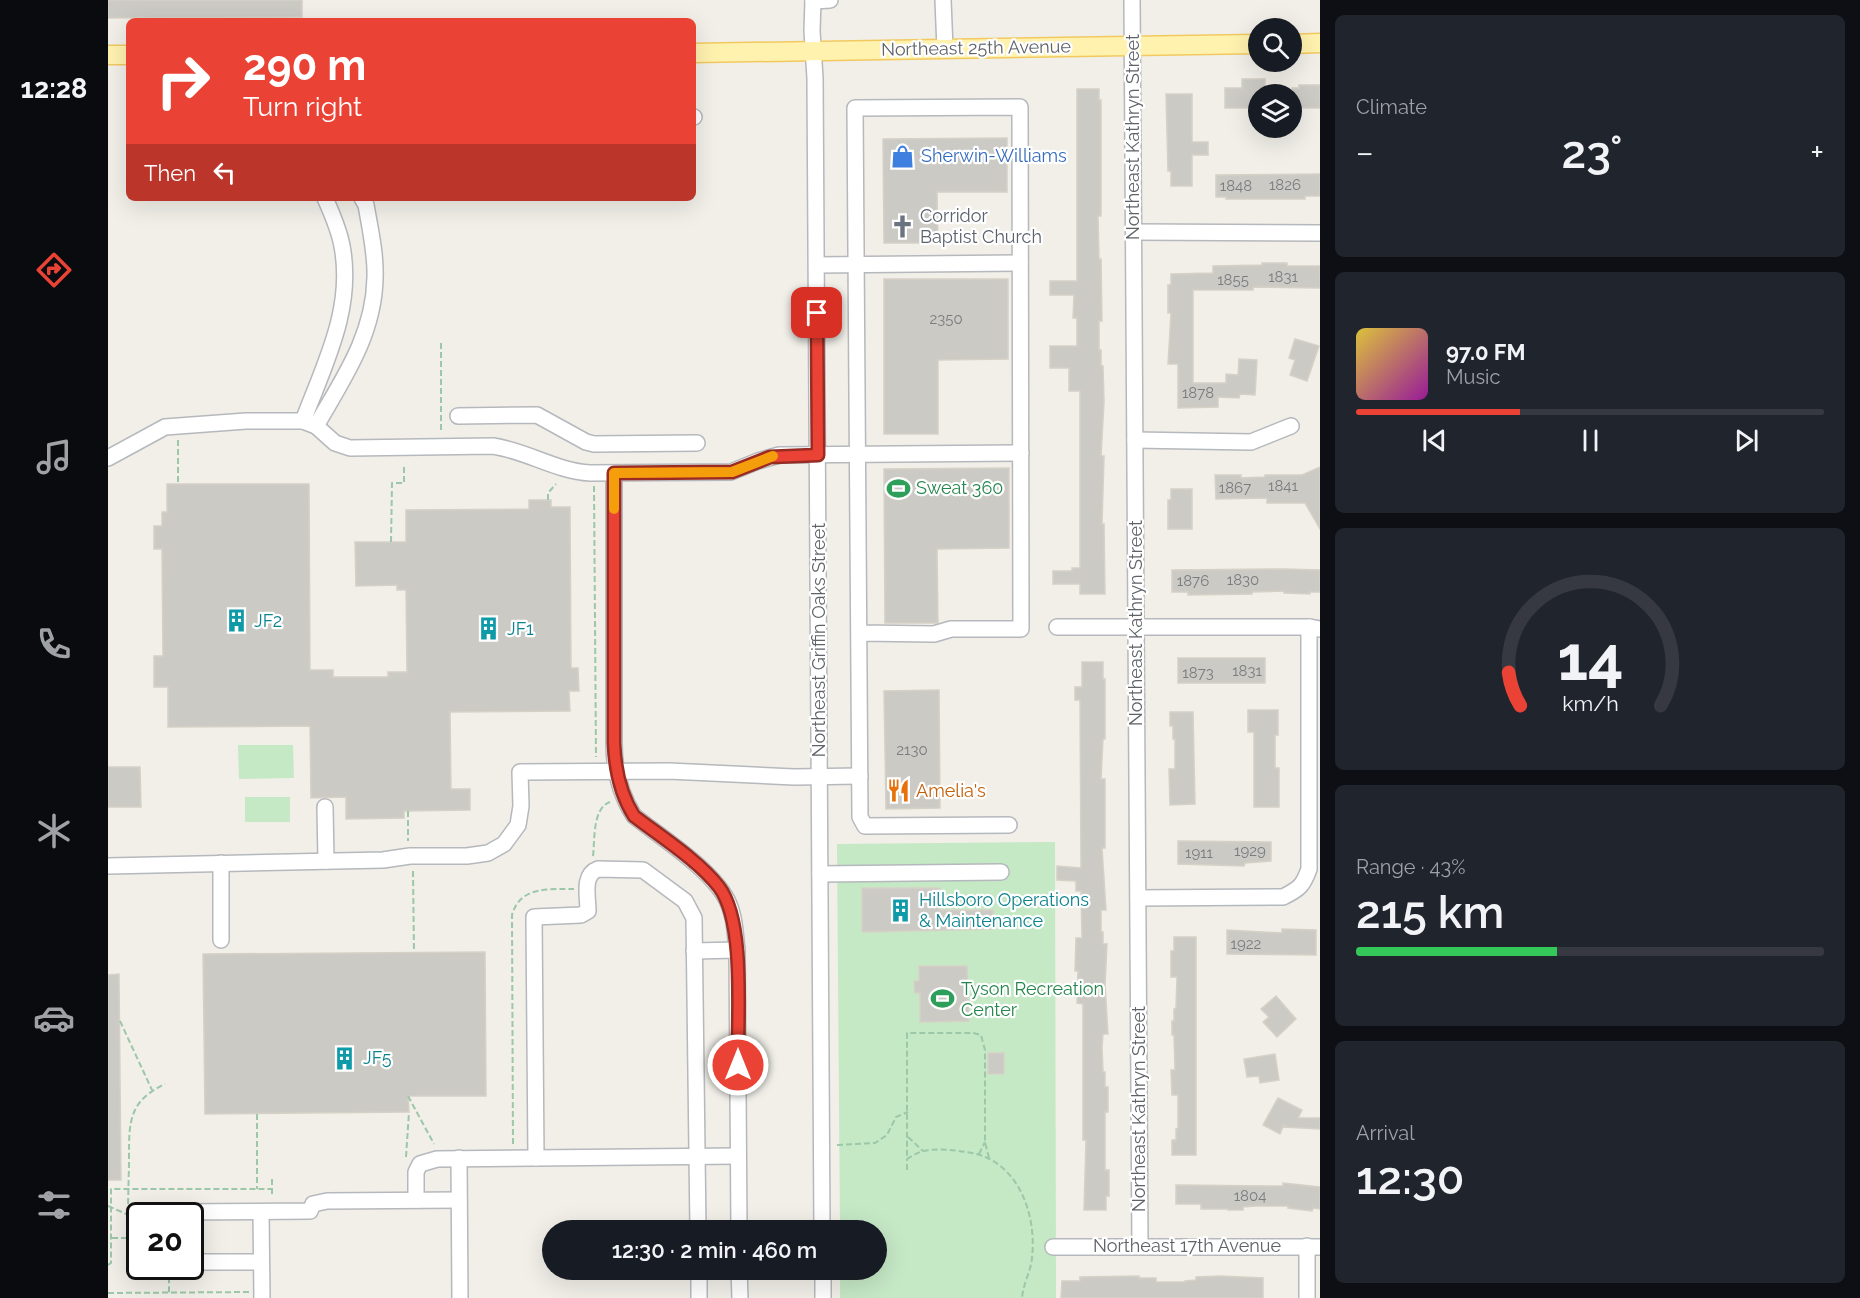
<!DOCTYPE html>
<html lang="en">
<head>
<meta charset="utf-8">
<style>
	body { margin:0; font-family:Raleway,sans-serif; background:#20242c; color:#f1f3f6; height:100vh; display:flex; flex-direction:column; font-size:22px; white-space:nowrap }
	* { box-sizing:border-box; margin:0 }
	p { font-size:20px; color:#9ea1a6 }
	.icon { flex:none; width:33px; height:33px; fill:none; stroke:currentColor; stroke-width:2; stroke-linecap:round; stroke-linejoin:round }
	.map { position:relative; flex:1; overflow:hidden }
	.drawer { display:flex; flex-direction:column; gap:15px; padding:15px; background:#0d0f14; width:540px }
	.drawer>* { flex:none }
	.hud { position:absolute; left:18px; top:18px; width:570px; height:183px; border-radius:9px; box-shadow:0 6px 24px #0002; background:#ea4335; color:#fff; overflow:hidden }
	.tools { position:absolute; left:1140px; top:18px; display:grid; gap:12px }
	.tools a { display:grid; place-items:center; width:54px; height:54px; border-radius:50%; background:#171b24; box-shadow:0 6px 24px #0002; font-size:30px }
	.speed { position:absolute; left:18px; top:1202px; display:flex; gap:12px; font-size:30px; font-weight:700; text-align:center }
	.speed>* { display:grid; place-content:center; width:78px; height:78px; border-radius:50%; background:#171b24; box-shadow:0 6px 24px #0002; line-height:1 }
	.speed .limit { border:3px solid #111; border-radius:9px; background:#fff; color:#111 }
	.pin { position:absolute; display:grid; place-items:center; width:51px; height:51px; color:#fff; margin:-26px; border-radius:12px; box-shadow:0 3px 9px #0006 }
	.me { position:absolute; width:66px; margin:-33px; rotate:0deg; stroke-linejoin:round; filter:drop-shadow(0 0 4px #0008) }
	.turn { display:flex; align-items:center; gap:21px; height:126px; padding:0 18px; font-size:27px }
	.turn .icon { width:78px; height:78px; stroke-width:2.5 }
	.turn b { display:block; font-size:42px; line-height:51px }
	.then { display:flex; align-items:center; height:57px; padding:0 18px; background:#0003; gap:12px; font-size:22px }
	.big { font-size:45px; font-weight:600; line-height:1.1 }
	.drawer .card { flex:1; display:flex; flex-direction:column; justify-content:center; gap:9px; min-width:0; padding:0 21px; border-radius:9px; background:#20242c }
	.drawer .dial { align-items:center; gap:0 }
	.dial svg { height:156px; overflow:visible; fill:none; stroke:#363941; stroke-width:7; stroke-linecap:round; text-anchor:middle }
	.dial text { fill:#f1f3f6; stroke:none }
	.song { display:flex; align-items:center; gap:18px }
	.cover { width:72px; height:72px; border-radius:9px; background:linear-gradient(135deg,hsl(50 70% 55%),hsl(300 70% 35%)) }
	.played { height:6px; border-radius:3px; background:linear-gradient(90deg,#ea4335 35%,#363941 35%) }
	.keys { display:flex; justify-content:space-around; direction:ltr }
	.heat { display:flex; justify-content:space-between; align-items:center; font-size:33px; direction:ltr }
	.charge { height:9px; border-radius:4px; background:linear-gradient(90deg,#34c759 43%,#363941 0) }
	.trip { position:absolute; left:434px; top:1220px; width:345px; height:60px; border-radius:30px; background:#171b24; box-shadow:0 6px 24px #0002; font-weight:600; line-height:60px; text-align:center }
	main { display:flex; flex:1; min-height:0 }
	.dock { display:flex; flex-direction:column; width:108px; justify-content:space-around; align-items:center; background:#090b0e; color:#9ea1a6 }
	.dock .icon { width:42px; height:42px }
	.dock .active { color:#ea4335 }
	.dock b { font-size:27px; color:#f1f3f6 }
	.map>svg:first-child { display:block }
	.green { fill:#c5e8c5 }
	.building { fill:#cccac5; stroke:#d6d1c6; stroke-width:1.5 }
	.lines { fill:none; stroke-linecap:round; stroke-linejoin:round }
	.minor-casing { stroke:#b5b8bc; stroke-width:18 }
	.major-casing { stroke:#f2c960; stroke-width:21 }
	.path { stroke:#9cc7a9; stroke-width:2; stroke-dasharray:6 3; stroke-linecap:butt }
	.minor { stroke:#fff; stroke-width:15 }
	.major { stroke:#fff2af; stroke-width:18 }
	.route-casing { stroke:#982c22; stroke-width:15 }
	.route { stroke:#ea4335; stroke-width:10 }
	.slow { stroke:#f59e0b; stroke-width:10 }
	.labels { text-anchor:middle; stroke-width:4.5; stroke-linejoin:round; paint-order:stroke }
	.number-label { font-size:15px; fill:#7a7d7f }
	.street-label { font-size:18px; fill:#5f6368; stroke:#fff }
	.shop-label { font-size:18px; fill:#366cbe; stroke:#fff; text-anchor:start }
	.worship-label { font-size:18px; fill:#5b616d; stroke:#fff; text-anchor:start }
	.leisure-label { font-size:18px; fill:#27864d; stroke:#fff; text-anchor:start }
	.culture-label { font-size:18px; fill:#0d838f; stroke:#fff; text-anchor:start }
	.food-label { font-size:18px; fill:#c56008; stroke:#fff; text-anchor:start }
</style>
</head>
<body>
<main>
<nav class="dock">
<b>12:28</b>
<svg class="icon active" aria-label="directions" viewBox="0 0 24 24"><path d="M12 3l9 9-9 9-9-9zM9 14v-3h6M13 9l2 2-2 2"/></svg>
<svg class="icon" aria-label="music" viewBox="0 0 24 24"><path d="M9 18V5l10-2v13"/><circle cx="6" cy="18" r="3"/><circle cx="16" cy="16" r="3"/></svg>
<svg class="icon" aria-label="phone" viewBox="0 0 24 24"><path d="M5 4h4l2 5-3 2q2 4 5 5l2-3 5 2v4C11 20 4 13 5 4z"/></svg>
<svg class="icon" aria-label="climate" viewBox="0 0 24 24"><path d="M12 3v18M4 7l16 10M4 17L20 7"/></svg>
<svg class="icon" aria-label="car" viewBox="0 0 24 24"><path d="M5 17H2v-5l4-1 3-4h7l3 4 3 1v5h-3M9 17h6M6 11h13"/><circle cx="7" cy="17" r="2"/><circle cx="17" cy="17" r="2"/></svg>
<svg class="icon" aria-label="filters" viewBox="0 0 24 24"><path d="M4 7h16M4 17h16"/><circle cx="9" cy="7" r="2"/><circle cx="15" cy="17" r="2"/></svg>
</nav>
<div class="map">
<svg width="1212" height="1298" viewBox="0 0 1212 1298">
	<rect width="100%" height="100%" fill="#f1efe8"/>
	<g class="green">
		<polygon points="130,745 185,745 186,778 131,779"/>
		<rect x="137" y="797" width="45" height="25"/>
		<polygon points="947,842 948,1298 732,1298 732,1269 768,1269 768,1230 732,1230 729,844"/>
	</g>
	<g class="building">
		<polygon points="0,0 194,0 194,17 0,18"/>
		<polygon points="1134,79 1157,79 1157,94 1150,94 1150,108 1117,108 1117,88 1134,88"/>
		<polygon points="1191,85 1212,85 1212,108 1184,108 1184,88 1191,88"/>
		<polygon points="969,89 991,89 991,100 993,100 993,216 990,216 991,259 993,259 994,321 991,321 991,350 993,350 993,366 995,366 996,402 993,456 996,456 994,524 996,524 997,594 972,594 972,584 945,584 945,571 964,571 964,568 972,568 972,391 961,391 961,368 942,368 942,346 969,346 969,318 965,318 966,295 942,295 942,281 969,281"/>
		<polygon points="1058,94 1084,94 1084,142 1100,142 1100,155 1084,155 1084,186 1063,186 1063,171 1060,171"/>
		<polygon points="899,138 899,192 829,192 830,243 776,243 775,139"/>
		<polygon points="1212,174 1212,196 1197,196 1197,199 1118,199 1118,197 1108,197 1108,175"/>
		<polygon points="1154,263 1179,263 1179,266 1212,266 1212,288 1145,287 1145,290 1085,290 1085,383 1118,383 1118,374 1130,375 1131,359 1149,360 1147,395 1132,394 1131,398 1110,397 1110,407 1070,408 1070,364 1060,364 1063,313 1060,313 1060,285 1063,285 1063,274 1105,273 1105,266 1154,265"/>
		<polygon points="776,279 900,279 900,359 830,360 830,434 776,434"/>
		<polygon points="1187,339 1211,346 1199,381 1182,375 1187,360 1181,358"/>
		<polygon points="1212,467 1212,529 1197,503 1159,503 1159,498 1108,499 1107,475 1133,475 1133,478 1157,477 1157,475 1194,475"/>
		<polygon points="901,468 901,548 829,549 830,623 777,623 776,469"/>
		<polygon points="59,484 201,484 202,670 225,670 225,677 280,677 280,672 299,672 298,590 289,590 289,585 248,586 247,542 298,542 298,510 421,509 421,500 443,500 443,507 462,507 463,668 470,668 471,691 461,691 462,711 342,712 343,789 362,789 362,810 296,811 296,818 238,819 238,797 203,798 202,726 60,727 60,687 46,687 46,656 55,656 54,549 46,549 46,526 54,526 54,512 59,512"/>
		<polygon points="1063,489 1084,489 1084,529 1060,529 1060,500 1063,500"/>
		<polygon points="1176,569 1212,570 1212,592 1202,592 1202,594 1176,593 1176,591 1144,592 1144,594 1080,595 1080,592 1064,592 1064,570"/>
		<rect x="1070" y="658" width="87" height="25"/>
		<polygon points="974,662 995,662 995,679 997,679 997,739 995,739 993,779 997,779 997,848 994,848 998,910 993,910 993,932 995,932 995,944 999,944 997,985 1000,1034 995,1034 994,1047 995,1072 997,1072 997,1087 1000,1087 1000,1112 997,1112 997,1170 1001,1170 1001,1196 998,1196 998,1210 976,1210 978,1140 975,1140 975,1004 969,1003 970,971 967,971 968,938 974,938 973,891 968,891 968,881 949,880 949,866 973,868 972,700 967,700 967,687 974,687"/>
		<polygon points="831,690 832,808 778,809 776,691"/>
		<polygon points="1140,710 1170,710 1170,735 1167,735 1167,768 1171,768 1171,807 1146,807 1146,732 1140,732"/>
		<polygon points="1062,712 1085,712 1087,804 1062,805 1061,769 1067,769 1067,739 1065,739 1065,726 1062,726"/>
		<polygon points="0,767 32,767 33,807 0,807"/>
		<polygon points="1070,841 1163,842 1163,861 1137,863 1136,866 1070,864"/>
		<polygon points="754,888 832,888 832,910 885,910 886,929 754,932"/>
		<polygon points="1174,929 1208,930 1208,955 1119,954 1119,930 1174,933"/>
		<polygon points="1066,937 1088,937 1088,1155 1064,1155 1064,1140 1068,1140 1068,1129 1070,1128 1070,1095 1064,1095 1063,1070 1067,1070 1066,1035 1064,1035 1064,1021 1066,1021 1066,1009 1068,1008 1069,977 1063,977 1063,951 1066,951"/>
		<polygon points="377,952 378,1096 300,1096 301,1112 97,1114 95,954"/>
		<polygon points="811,966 859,966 861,1021 812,1022 812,993 807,993 806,981 811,981"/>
		<polygon points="11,974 13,1180 0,1180 0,975"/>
		<polygon points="1168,996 1188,1019 1169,1037 1155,1022 1161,1017 1153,1009"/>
		<rect x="880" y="1053" width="16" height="21"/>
		<polygon points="1167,1054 1171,1080 1152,1083 1151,1076 1139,1077 1136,1059"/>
		<polygon points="1170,1098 1194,1110 1190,1118 1212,1118 1212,1129 1176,1127 1176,1124 1172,1134 1155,1125"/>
		<polygon points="1175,1183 1212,1187 1212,1209 1205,1208 1204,1211 1180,1208 1180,1206 1147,1206 1135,1207 1135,1210 1120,1210 1120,1209 1093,1209 1093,1204 1068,1204 1068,1185 1175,1186"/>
		<polygon points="1031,1276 1031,1278 1048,1278 1048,1282 1077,1282 1077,1281 1088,1280 1088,1277 1113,1276 1155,1278 1155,1298 953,1298 954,1281 972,1281 972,1277"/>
	</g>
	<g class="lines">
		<defs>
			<g id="minor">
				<polyline points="705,0 704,31 707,78 714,1230"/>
				<polyline points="835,0 837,49"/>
				<polyline points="1024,0 1032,1246"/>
				<polyline points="705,1 722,0"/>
				<polyline points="585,117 586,117"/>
				<polyline points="1026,232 1212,233"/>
				<polyline points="709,265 912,263"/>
				<polyline points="350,416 429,415 478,442 486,444 589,443"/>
				<path d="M195,421C216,365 246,309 234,246C231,229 224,214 217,198"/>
				<path d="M208,426C235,379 266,335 267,278C268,254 262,228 258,205L254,198"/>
				<polyline points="1027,440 1143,442 1183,426"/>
				<path d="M0,458L57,427L138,421H195L208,426L227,443L242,448L385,446C419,451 448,471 482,473L623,472L650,461L671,455L913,453"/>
				<path d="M506,473V743C506,768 512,794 526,816C554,838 603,869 619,900C627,916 627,933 629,950L631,1230"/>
				<polyline points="949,627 1201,627 1212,629"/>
				<polyline points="751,633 826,634 843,629 913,629 912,107 747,108 752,817 757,826 901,825"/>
				<polyline points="217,807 218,861"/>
				<polyline points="113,863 113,940"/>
				<polyline points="0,866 275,860 302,856 359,856 380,853 396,844 410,825 413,806 412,772 561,771 686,777 752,776"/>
				<polyline points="712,874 893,872"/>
				<path d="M1030,898L1175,897C1191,889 1195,886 1201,869V627"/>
				<polyline points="586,951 629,950"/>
				<polyline points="351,1158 352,1298"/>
				<path d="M428,1158L426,917L473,915L480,911C480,896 474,875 490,869L535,870L577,901L586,918L590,1230"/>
				<polyline points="308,1200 308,1172 312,1164 329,1159 630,1156"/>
				<polyline points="153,1212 154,1298"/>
				<polyline points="59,1215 68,1212 202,1211 205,1204 219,1201 351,1200"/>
				<polyline points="945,1247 1212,1247"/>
				<polyline points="82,1262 153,1262"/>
				<polyline points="591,1269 591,1298"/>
				<polyline points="631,1269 632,1298"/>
				<polyline points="715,1269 715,1298"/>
				<polyline points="1199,1298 1199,1246"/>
			</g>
			<g id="major">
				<polyline points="1184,44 1212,43"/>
				<polyline points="585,53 1150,44"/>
				<polyline points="0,55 21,55"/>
			</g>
		</defs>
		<use href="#minor" class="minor-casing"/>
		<use href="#major" class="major-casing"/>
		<g class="path">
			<polyline points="333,343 333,431"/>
			<polyline points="70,440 70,484"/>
			<polyline points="486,486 488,757"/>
			<polyline points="440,500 440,493 448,484"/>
			<polyline points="283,542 284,483 296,483 296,465"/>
			<polyline points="300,811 300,841"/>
			<path d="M485,856C487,841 484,808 502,802"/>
			<polyline points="305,871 306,952"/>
			<polyline points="12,1021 44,1090"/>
			<polyline points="300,1096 326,1144"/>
			<polyline points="149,1114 149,1189"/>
			<polyline points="800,1137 815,1151"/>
			<path d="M405,1144L404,915C412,886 441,889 466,889"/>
			<polyline points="729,1145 767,1143 779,1135 788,1117 800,1112"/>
			<polyline points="871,1154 877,1142"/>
			<polyline points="298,1157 301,1112"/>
			<path d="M881,1158L877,1142V1050L873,1035L865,1033H799V1159C804,1156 810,1152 816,1151C828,1148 845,1150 858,1152C909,1158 929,1212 924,1258C923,1271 915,1284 914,1298"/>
			<polyline points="799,1170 799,1159"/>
			<polyline points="164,1179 164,1197"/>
			<polyline points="0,1206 32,1220"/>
			<path d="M20,1213C20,1194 21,1176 21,1157C21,1121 21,1101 57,1084"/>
			<polyline points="4,1238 32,1238"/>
			<polyline points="0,1265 3,1263 3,1189 164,1189"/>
			<polyline points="48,1266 61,1275 61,1293"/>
			<polyline points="0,1293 141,1292"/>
		</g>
		<use href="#minor" class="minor"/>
		<use href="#major" class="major"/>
	</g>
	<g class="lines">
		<defs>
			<path id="route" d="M630,1065C629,1020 638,922 611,887C591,861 552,836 526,816C512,794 507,768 506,743V473L624,472L662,457L710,455L709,313"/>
		</defs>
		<use href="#route" class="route-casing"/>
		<use href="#route" class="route"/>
		<polyline class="slow" points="506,509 506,473 624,472 665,456"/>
	</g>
	<defs>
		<symbol id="shop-bare" viewBox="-9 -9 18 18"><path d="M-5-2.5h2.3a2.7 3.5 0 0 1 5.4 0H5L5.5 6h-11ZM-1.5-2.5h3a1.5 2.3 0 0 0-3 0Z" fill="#3f7fe0" stroke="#fff" stroke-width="2.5" paint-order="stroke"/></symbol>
		<symbol id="church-bare" viewBox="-9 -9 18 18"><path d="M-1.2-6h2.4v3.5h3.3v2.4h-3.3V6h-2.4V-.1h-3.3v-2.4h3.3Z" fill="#6b7280" stroke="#fff" stroke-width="2.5" paint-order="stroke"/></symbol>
		<symbol id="stadium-bare" viewBox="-9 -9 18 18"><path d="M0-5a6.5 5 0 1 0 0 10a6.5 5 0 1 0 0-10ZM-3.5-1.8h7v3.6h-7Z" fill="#2e9e5b" stroke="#fff" stroke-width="2.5" paint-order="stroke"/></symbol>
		<symbol id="building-bare" viewBox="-9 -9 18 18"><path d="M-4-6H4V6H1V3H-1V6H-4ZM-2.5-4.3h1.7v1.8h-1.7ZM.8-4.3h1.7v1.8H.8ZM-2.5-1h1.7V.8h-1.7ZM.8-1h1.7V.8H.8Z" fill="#0f9aa8" stroke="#fff" stroke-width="2.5" paint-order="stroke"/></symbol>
		<symbol id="restaurant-bare" viewBox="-9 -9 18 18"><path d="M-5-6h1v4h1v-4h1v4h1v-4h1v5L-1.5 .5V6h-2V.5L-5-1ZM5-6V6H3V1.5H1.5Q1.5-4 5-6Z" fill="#e8710a" stroke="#fff" stroke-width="2.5" paint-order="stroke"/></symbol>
	</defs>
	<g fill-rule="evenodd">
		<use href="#shop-bare" x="778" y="140" width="33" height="33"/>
		<use href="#church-bare" x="778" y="210" width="33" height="33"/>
		<use href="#stadium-bare" x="774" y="472" width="33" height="33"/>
		<use href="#building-bare" x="112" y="604" width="33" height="33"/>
		<use href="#building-bare" x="364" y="612" width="33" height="33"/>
		<use href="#restaurant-bare" x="774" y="774" width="33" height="33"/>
		<use href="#building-bare" x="776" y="894" width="33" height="33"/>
		<use href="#stadium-bare" x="818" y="982" width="33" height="33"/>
		<use href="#building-bare" x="220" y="1042" width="33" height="33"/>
	</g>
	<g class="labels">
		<g class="number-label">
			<text x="1177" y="190">1826</text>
			<text x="1128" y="191">1848</text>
			<text x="1175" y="282">1831</text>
			<text x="1125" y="285">1855</text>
			<text x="838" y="324">2350</text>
			<text x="1090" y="398">1878</text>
			<text x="1175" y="491">1841</text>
			<text x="1127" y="493">1867</text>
			<text x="1135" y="585">1830</text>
			<text x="1085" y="586">1876</text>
			<text x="1139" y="676">1831</text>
			<text x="1090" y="678">1873</text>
			<text x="804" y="755">2130</text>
			<text x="1142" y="856">1929</text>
			<text x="1091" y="858">1911</text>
			<text x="1138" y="949">1922</text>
			<text x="1142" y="1201">1804</text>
		</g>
		<g class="street-label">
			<text transform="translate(868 48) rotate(-1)" y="6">Northeast 25th Avenue</text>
			<text transform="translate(1025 137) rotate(-90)" y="6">Northeast Kathryn Street</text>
			<text transform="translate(1028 623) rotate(-90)" y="6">Northeast Kathryn Street</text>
			<text transform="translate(711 640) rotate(-90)" y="6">Northeast Griffin Oaks Street</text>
			<text transform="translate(1031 1109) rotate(-90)" y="6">Northeast Kathryn Street</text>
			<text x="1079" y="1252">Northeast 17th Avenue</text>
		</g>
		<g class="shop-label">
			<text x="813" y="162">Sherwin-Williams</text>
		</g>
		<g class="worship-label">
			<text x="812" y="222">Corridor<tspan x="812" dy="21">Baptist Church</tspan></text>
		</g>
		<g class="leisure-label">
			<text x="808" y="494">Sweat 360</text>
			<text x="853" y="995">Tyson Recreation<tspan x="853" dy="21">Center</tspan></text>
		</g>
		<g class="culture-label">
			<text x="146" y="627">JF2</text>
			<text x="399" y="635">JF1</text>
			<text x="811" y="906">Hillsboro Operations<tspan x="811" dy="21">&amp; Maintenance</tspan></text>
			<text x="255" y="1064">JF5</text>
		</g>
		<g class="food-label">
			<text x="808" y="797">Amelia's</text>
		</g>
	</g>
</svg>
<div class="tools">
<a><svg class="icon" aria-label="search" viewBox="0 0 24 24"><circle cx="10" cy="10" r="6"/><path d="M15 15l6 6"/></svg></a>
<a><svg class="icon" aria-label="layers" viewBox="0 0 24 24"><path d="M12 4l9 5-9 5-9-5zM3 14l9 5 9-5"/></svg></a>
</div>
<div class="speed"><div class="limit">20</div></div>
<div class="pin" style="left:709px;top:313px;background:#d93025"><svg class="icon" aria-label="arrive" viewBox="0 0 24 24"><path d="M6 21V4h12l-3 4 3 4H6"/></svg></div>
<svg class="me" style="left:630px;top:1065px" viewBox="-20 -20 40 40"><circle r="17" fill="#ea4335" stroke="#fff" stroke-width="3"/><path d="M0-11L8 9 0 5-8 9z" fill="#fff"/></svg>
<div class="trip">12:30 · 2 min · 460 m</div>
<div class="hud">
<div class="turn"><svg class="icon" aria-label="right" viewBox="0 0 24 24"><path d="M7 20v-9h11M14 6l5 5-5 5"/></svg><div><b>290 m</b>Turn right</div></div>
<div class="then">Then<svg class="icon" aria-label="left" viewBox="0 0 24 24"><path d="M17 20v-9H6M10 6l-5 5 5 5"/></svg></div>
</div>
</div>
<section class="drawer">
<div class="card"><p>Climate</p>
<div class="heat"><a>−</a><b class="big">23°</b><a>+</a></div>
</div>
<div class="card">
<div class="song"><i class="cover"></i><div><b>97.0 FM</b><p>Music</p></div></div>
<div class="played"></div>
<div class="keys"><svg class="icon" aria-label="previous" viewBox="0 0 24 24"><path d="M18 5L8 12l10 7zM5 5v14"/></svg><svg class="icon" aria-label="pause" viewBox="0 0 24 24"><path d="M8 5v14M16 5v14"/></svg><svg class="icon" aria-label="next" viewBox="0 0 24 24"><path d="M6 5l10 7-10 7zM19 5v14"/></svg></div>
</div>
<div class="card dial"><svg viewBox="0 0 100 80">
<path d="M14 69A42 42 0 1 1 86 69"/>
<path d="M14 69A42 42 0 0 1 8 52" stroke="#ea4335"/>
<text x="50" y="56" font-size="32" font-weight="700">14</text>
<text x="50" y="72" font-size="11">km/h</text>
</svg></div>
<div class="card"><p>Range · 43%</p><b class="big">215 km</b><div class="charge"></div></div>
<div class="card"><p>Arrival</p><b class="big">12:30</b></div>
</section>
</main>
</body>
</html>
